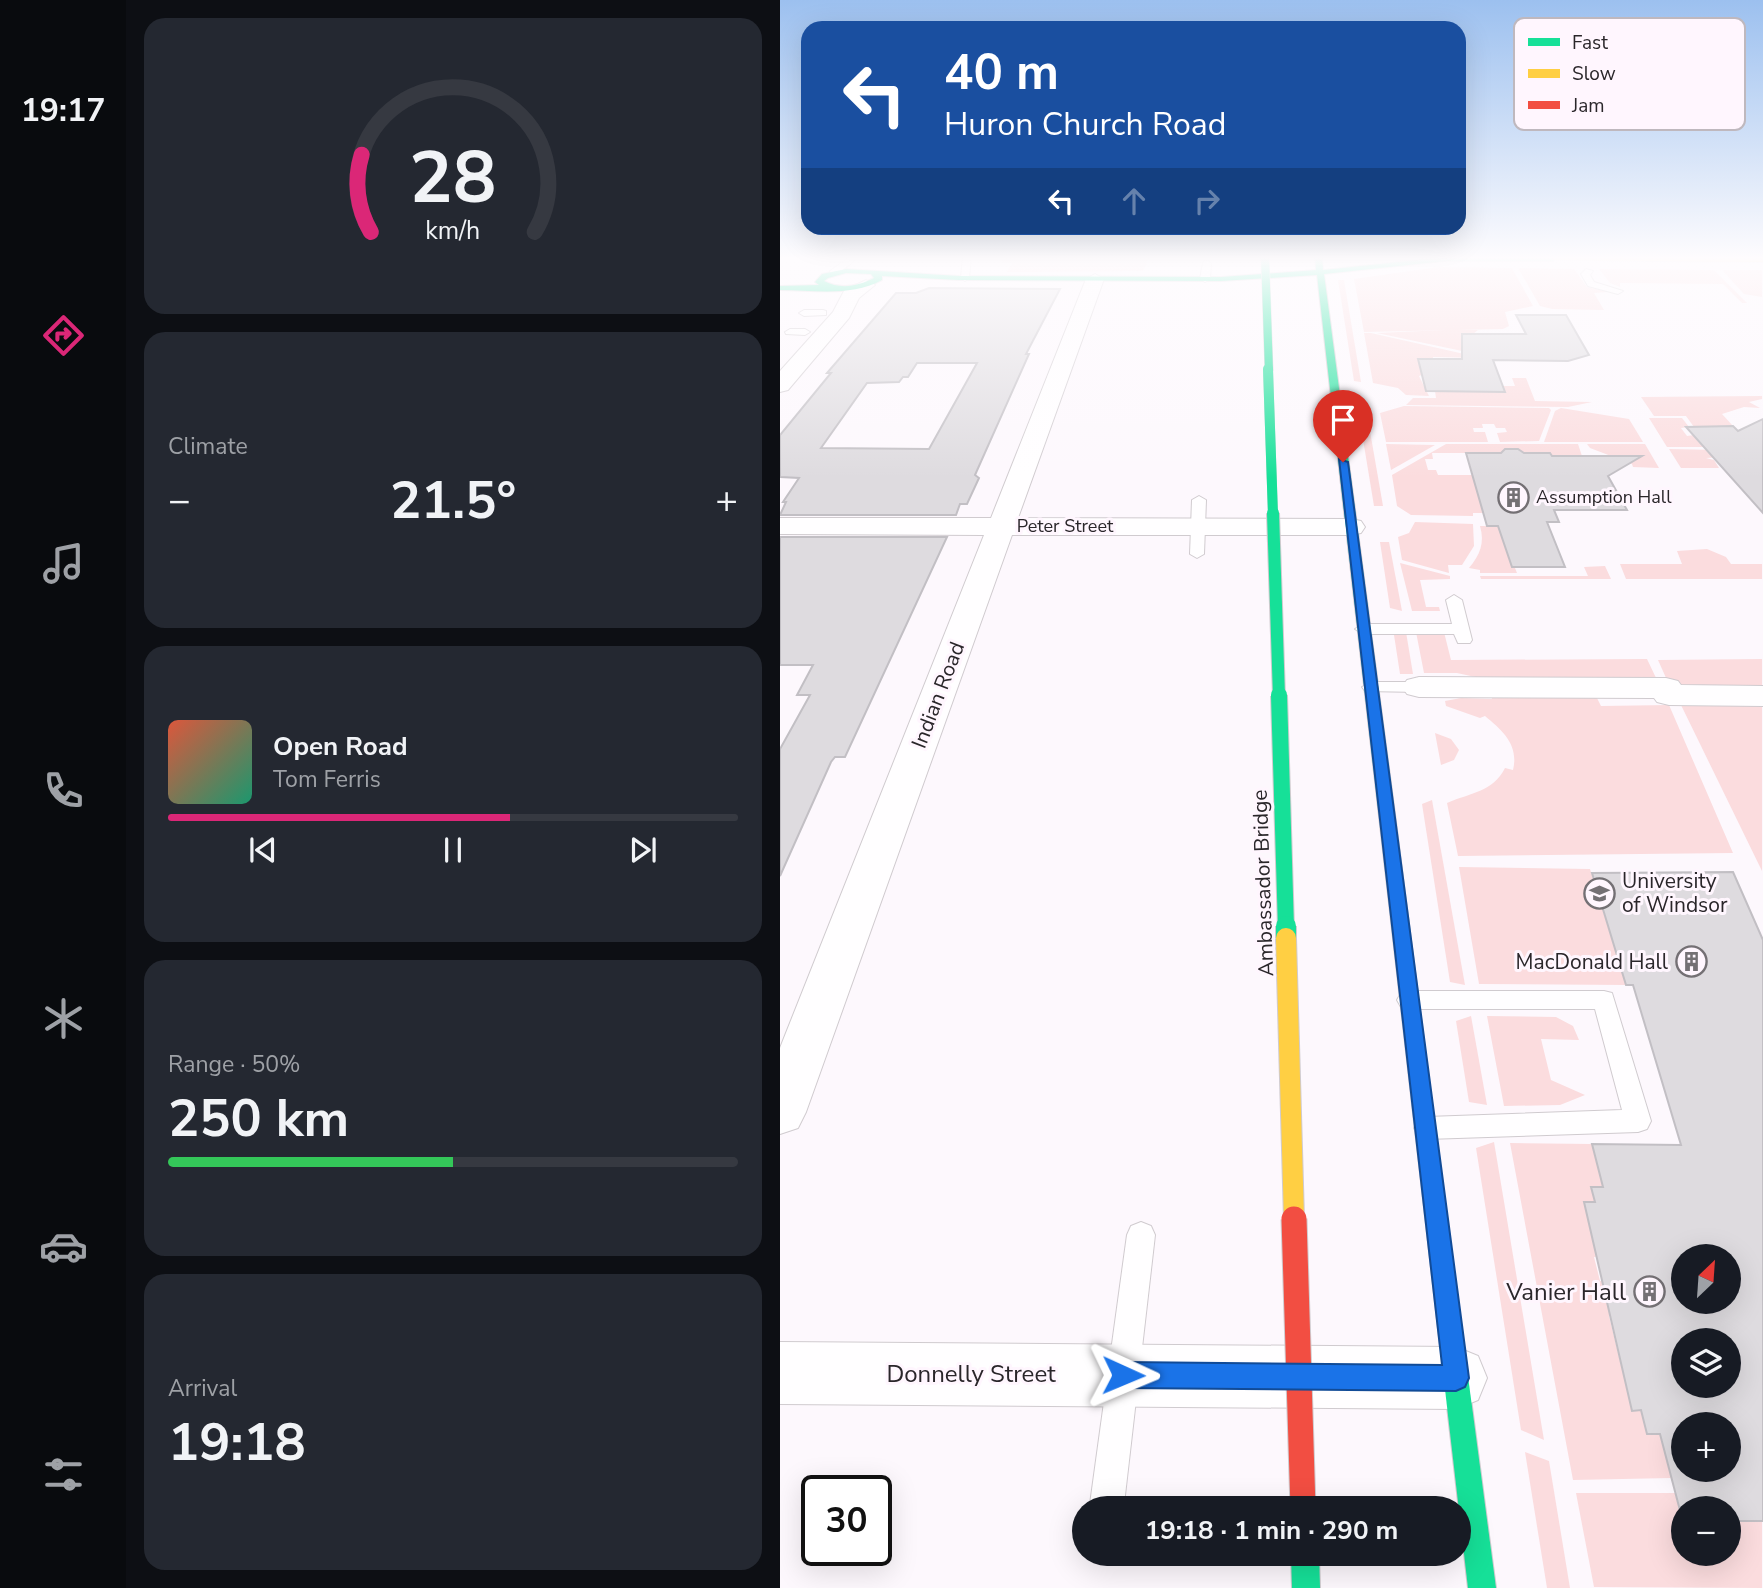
<!DOCTYPE html>
<html lang="en">
<head>
<meta charset="utf-8">
<style>
	body { margin:0; font-family:"Nunito Sans",sans-serif; background:#242831; color:#f1f3f6; height:100vh; display:flex; flex-direction:column; font-size:26px; white-space:nowrap }
	* { box-sizing:border-box; margin:0 }
	p { font-size:23px; color:#9ea1a6 }
	.icon { flex:none; width:38px; height:38px; fill:none; stroke:currentColor; stroke-width:2; stroke-linecap:round; stroke-linejoin:round }
	.map { position:relative; flex:1; overflow:hidden }
	.drawer { display:flex; flex-direction:column; gap:18px; padding:18px; background:#0d0f14; width:654px }
	.drawer>* { flex:none }
	.guide { position:absolute; left:21px; top:21px; width:665px; height:214px; border-radius:21px; box-shadow:0 7px 28px #0002; background:#1a4fa0; color:#fff; overflow:hidden }
	.needle { width:46px; rotate:25deg }
	.controls { position:absolute; left:891px; top:1244px; display:grid; gap:14px }
	.controls a { display:grid; place-items:center; width:70px; height:70px; border-radius:50%; background:#171b24; box-shadow:0 7px 28px #0002; font-size:35px }
	.speed { position:absolute; left:21px; top:1475px; display:flex; gap:14px; font-size:35px; font-weight:700; text-align:center }
	.speed>* { display:grid; place-content:center; width:91px; height:91px; border-radius:50%; background:#171b24; box-shadow:0 7px 28px #0002; line-height:1 }
	.speed .limit { border:4px solid #111; border-radius:10px; background:#fff; color:#111 }
	.pin { position:absolute; display:grid; place-items:center; width:60px; height:60px; color:#fff; margin:-72px -30px; border-radius:50% 50% 50% 0; rotate:-45deg; box-shadow:0 0 7px #0007 }
	.pin .icon { rotate:45deg }
	.me { position:absolute; width:77px; margin:-38px; rotate:91deg; stroke-linejoin:round; filter:drop-shadow(0 0 5px #0008) }
	.turn { display:flex; align-items:center; gap:24px; height:147px; padding:0 28px; font-size:32px }
	.turn .icon { width:91px; height:91px; stroke-width:2.5 }
	.turn b { display:block; font-size:49px; line-height:60px }
	.lanes { display:flex; align-items:center; height:66px; padding:0 28px; background:#0003; justify-content:center; gap:35px; direction:ltr }
	.lanes .off { opacity:.35 }
	.big { font-size:52px; font-weight:700; line-height:1.1 }
	.drawer .widget { flex:1; display:flex; flex-direction:column; justify-content:center; gap:10px; min-width:0; padding:0 24px; border-radius:21px; background:#242831 }
	.drawer .dial { align-items:center; gap:0 }
	.dial svg { height:182px; overflow:visible; fill:none; stroke:#363941; stroke-width:7; stroke-linecap:round; text-anchor:middle }
	.dial text { fill:#f1f3f6; stroke:none }
	.song { display:flex; align-items:center; gap:21px }
	.cover { width:84px; height:84px; border-radius:10px; background:linear-gradient(135deg,hsl(10 70% 55%),hsl(160 70% 35%)) }
	.played { height:7px; border-radius:4px; background:linear-gradient(90deg,#db2777 60%,#363941 60%) }
	.keys { display:flex; justify-content:space-around; direction:ltr }
	.heat { display:flex; justify-content:space-between; align-items:center; font-size:38px; direction:ltr }
	.charge { height:10px; border-radius:5px; background:linear-gradient(90deg,#34c759 50%,#363941 0) }
	.trip { position:absolute; left:292px; top:1496px; width:399px; height:70px; border-radius:35px; background:#171b24; box-shadow:0 7px 28px #0002; font-weight:700; line-height:70px; text-align:center }
	main { display:flex; flex:1; min-height:0 }
	.menu { display:flex; flex-direction:column; width:126px; justify-content:space-around; align-items:center; background:#090b0e; color:#9ea1a6 }
	.menu .icon { width:49px; height:49px }
	.menu .on { color:#db2777 }
	.menu b { font-size:32px; color:#f1f3f6 }
	.map>svg:first-child { display:block }
	.green { fill:#fbdcde }
	.building { fill:#dedbdf; stroke:#c2bfc4; stroke-width:2; fill-rule:evenodd }
	.lines { fill:none; stroke-linecap:round; stroke-linejoin:round }
	.lane-casing { stroke:#d0cbcf; stroke-width:2 }
	.street-casing { stroke:#d0cbcf; stroke-width:2 }
	.fast-casing { stroke:#d0cbcf; stroke-width:2 }
	.slow-casing { stroke:#d0cbcf; stroke-width:2 }
	.lane { fill:#fffeff; fill-rule:evenodd }
	.street { fill:#fffeff; fill-rule:evenodd }
	.fast { fill:#16e098; fill-rule:evenodd }
	.slow { fill:#ffcf43; fill-rule:evenodd }
	.fast-bridge-far4-casing { stroke:#d0cbcf; stroke-width:9; stroke-linecap:butt }
	.fast-bridge-far3-casing { stroke:#d0cbcf; stroke-width:10; stroke-linecap:butt }
	.fast-bridge-far2-casing { stroke:#d0cbcf; stroke-width:14; stroke-linecap:butt }
	.fast-bridge-far1-casing { stroke:#d0cbcf; stroke-width:18; stroke-linecap:butt }
	.fast-bridge-casing { stroke:#d0cbcf; stroke-width:22; stroke-linecap:butt }
	.slow-bridge-casing { stroke:#d0cbcf; stroke-width:22; stroke-linecap:butt }
	.jam-bridge-casing { stroke:#d0cbcf; stroke-width:27; stroke-linecap:butt }
	.fast-bridge-far4 { stroke:#16e098; stroke-width:8 }
	.fast-bridge-far3 { stroke:#16e098; stroke-width:10 }
	.fast-bridge-far2 { stroke:#16e098; stroke-width:12 }
	.fast-bridge-far1 { stroke:#16e098; stroke-width:16 }
	.fast-bridge { stroke:#16e098; stroke-width:20 }
	.slow-bridge { stroke:#ffcf43; stroke-width:20 }
	.jam-bridge { stroke:#f24e42; stroke-width:25 }
	.route { fill:#1a73e8; stroke:#114b97; stroke-width:2 }
	.labels { text-anchor:middle; stroke-width:6; stroke-linejoin:round; paint-order:stroke }
	.far-poi-label { font-size:18px; fill:#2a262a; stroke:#fff6fe; text-anchor:start }
	.far-street-label { font-size:18px; fill:#2a262a; stroke:#fff6fe }
	.street-label { font-size:21px; fill:#2a262a; stroke:#fff6fe }
	.poi-label { font-size:21px; fill:#2a262a; stroke:#fff6fe; text-anchor:start }
	.near-poi-label { font-size:24px; fill:#2a262a; stroke:#fff6fe; text-anchor:end }
	.near-street-label { font-size:24px; fill:#2a262a; stroke:#fff6fe }
	.key { fill:#fff6fe; stroke:#bfb8be; stroke-width:2 }
	.key-label { font-size:19px; fill:#2a262a }
</style>
</head>
<body>
<main>
<nav class="menu">
<b>19:17</b>
<svg class="icon on" aria-label="directions" viewBox="0 0 24 24"><path d="M12 3l9 9-9 9-9-9zM9 14v-3h6M13 9l2 2-2 2"/></svg>
<svg class="icon" aria-label="music" viewBox="0 0 24 24"><path d="M9 18V5l10-2v13"/><circle cx="6" cy="18" r="3"/><circle cx="16" cy="16" r="3"/></svg>
<svg class="icon" aria-label="phone" viewBox="0 0 24 24"><path d="M5 4h4l2 5-3 2q2 4 5 5l2-3 5 2v4C11 20 4 13 5 4z"/></svg>
<svg class="icon" aria-label="climate" viewBox="0 0 24 24"><path d="M12 3v18M4 7l16 10M4 17L20 7"/></svg>
<svg class="icon" aria-label="car" viewBox="0 0 24 24"><path d="M5 17H2v-5l4-1 3-4h7l3 4 3 1v5h-3M9 17h6M6 11h13"/><circle cx="7" cy="17" r="2"/><circle cx="17" cy="17" r="2"/></svg>
<svg class="icon" aria-label="filters" viewBox="0 0 24 24"><path d="M4 7h16M4 17h16"/><circle cx="9" cy="7" r="2"/><circle cx="15" cy="17" r="2"/></svg>
</nav>
<section class="drawer">
<div class="widget dial"><svg viewBox="0 0 100 80">
<path d="M14 69A42 42 0 1 1 86 69"/>
<path d="M14 69A42 42 0 0 1 10 35" stroke="#db2777"/>
<text x="50" y="56" font-size="32" font-weight="700">28</text>
<text x="50" y="72" font-size="11">km/h</text>
</svg></div>
<div class="widget"><p>Climate</p>
<div class="heat"><a>−</a><b class="big">21.5°</b><a>+</a></div>
</div>
<div class="widget">
<div class="song"><i class="cover"></i><div><b>Open Road</b><p>Tom Ferris</p></div></div>
<div class="played"></div>
<div class="keys"><svg class="icon" aria-label="previous" viewBox="0 0 24 24"><path d="M18 5L8 12l10 7zM5 5v14"/></svg><svg class="icon" aria-label="pause" viewBox="0 0 24 24"><path d="M8 5v14M16 5v14"/></svg><svg class="icon" aria-label="next" viewBox="0 0 24 24"><path d="M6 5l10 7-10 7zM19 5v14"/></svg></div>
</div>
<div class="widget"><p>Range · 50%</p><b class="big">250 km</b><div class="charge"></div></div>
<div class="widget"><p>Arrival</p><b class="big">19:18</b></div>
</section>
<div class="map">
<svg width="983" height="1588" viewBox="0 0 983 1588">
	<rect width="100%" height="100%" fill="#fdf8fd"/>
	<g class="green">
		<polygon points="223,256 370,256 363,271 227,272 232,263 222,263"/>
		<polygon points="658,267 732,268 753,306 725,312 729,326 723,329 584,332 574,279"/>
		<polygon points="738,268 794,269 807,287 828,292 814,293 824,310 772,309 760,306"/>
		<polygon points="819,269 934,270 967,303 962,303 943,284 840,283 840,287 830,283"/>
		<polygon points="942,270 982,270 982,297 964,294"/>
		<polygon points="558,280 564,280 581,382 574,381"/>
		<polygon points="664,330 698,330 693,334 701,355 597,333"/>
		<polygon points="584,333 591,333 702,358 653,357 653,360 638,360 642,375 639,376 649,396 626,395 618,388 593,383"/>
		<polygon points="732,378 746,378 755,401 812,402 788,407 626,405 633,398 656,398 655,391 725,392 723,386 735,386"/>
		<polygon points="982,396 982,399 969,402 980,408 964,407 942,414 953,426 914,427 906,416 874,416 861,397"/>
		<polygon points="624,406 769,408 771,410 759,441 720,442 717,433 727,432 725,428 716,428 714,424 702,424 703,428 693,428 694,432 705,432 708,442 606,442 600,413"/>
		<polygon points="781,408 849,419 863,442 764,442 775,411"/>
		<polygon points="587,414 603,506 594,506 579,415"/>
		<polygon points="869,418 902,418 909,427 901,428 907,436 914,435 924,447 887,447"/>
		<polygon points="606,444 655,445 611,470"/>
		<path d="M666,444H798L802,456C782,456 755,460 738,449L721,453H652L653,459H645L648,470H656L658,475H716L714,513H693V516L631,515L617,506L612,475Z"/>
		<polygon points="807,444 865,444 879,468 853,467 852,464 810,448"/>
		<polygon points="889,449 938,450 943,457 926,458 934,460 939,468 901,468"/>
		<polygon points="635,522 693,524 694,546 682,565 668,565 669,573 622,560 618,537 629,533"/>
		<path d="M700,526H718L737,573H700V570L689,568C700,555 705,543 700,526Z"/>
		<polygon points="600,542 609,542 622,611 610,608"/>
		<polygon points="927,549 946,557 951,564 982,564 982,579 846,579 840,564 902,564 897,551"/>
		<polygon points="620,563 670,576 670,579 640,580 646,607 659,607 660,611 632,611"/>
		<polygon points="825,566 831,579 701,579 700,576 808,576 804,567"/>
		<polygon points="626,632 633,674 620,674 614,635"/>
		<polygon points="636,632 664,632 671,660 867,659 877,680 709,680 677,673 644,673"/>
		<polygon points="982,659 982,690 891,689 878,660"/>
		<path d="M711,694H815L821,706L889,705L953,853L678,856L667,803C690,793 713,792 725,768L733,770C739,745 723,731 705,716L700,718L666,706L665,701L681,698L712,699Z"/>
		<polygon points="901,705 982,706 982,872 982,871"/>
		<polygon points="655,733 671,739 679,750 674,760 661,765"/>
		<polygon points="652,800 685,985 670,982 642,804"/>
		<polygon points="679,867 810,869 846,985 699,984"/>
		<polygon points="691,1016 707,1105 689,1102 676,1021"/>
		<polygon points="707,1016 776,1017 793,1026 799,1040 761,1039 771,1080 805,1095 780,1105 724,1106"/>
		<polygon points="714,1142 764,1440 741,1430 696,1148"/>
		<polygon points="730,1143 812,1144 823,1187 811,1187 815,1202 804,1203 809,1224 820,1224 828,1256 814,1257 820,1281 832,1282 841,1315 829,1316 852,1410 861,1410 880,1434 892,1478 793,1480"/>
		<polygon points="745,1452 769,1461 790,1588 767,1588"/>
		<polygon points="796,1493 895,1493 903,1522 903,1554 948,1554 949,1522 982,1522 982,1588 814,1587"/>
	</g>
	<g class="building">
		<path d="M149,288L280,289L246,354H249L195,475L199,478L187,504H180L176,515H0L6,502H3L19,478L0,477V435L51,373H47L116,293H136ZM137,363H197L149,449L41,448L87,383L119,382L123,377H128Z"/>
		<polygon points="736,315 786,315 809,355 788,361 713,360 725,392 646,391 638,359 682,359 682,334 746,334"/>
		<polygon points="983,419 983,513 906,427 953,426 958,431"/>
		<polygon points="725,449 738,449 744,453 770,453 772,456 862,456 828,476 847,510 774,510 779,522 767,522 785,567 732,567 718,526 707,526 686,453 721,453"/>
		<polygon points="0,537 167,537 65,757 55,757 51,762 0,876 0,749 30,695 17,695 33,665 0,665"/>
		<path d="M953,872L983,940V1521H948V1508H903V1522L880,1434H867L861,1410L852,1411L804,1202H815L811,1187H823L812,1144L901,1145L853,985H846L812,873ZM903,1256H948V1302H903ZM903,1340H948V1386H903ZM903,1424H948V1470H903Z"/>
	</g>
	<g class="lines">
		<defs>
			<g id="lane">
				<polygon points="71,256 74,261 56,275 50,275 50,271"/>
				<polygon points="183,256 191,256 189,278 185,281 181,278"/>
				<polygon points="427,260 431,263 430,279 425,282 420,279 423,263"/>
				<polygon points="806,269 813,271 810,275 814,282 843,291 838,294 808,286 801,274"/>
				<polygon points="43,310 46,311 46,315 24,316 19,313 24,310"/>
				<polygon points="10,329 25,329 30,332 25,335 6,334 5,332"/>
				<polygon points="419,496 426,500 424,554 417,558 410,554 412,500"/>
				<polygon points="674,595 682,600 692,640 690,643 678,643 674,634 583,634 575,629 583,624 672,624 666,600"/>
				<polygon points="591,682 639,682 648,687 639,692 585,691 582,687"/>
				<polygon points="629,991 824,991 832,993 871,1121 867,1129 858,1132 647,1139 638,1136 634,1128 638,1120 647,1117 842,1110 815,1009 629,1009 621,1007 617,1000 621,993"/>
				<polygon points="361,1222 371,1226 375,1235 344,1504 342,1508 312,1508 310,1504 347,1235 351,1226"/>
			</g>
			<g id="street">
				<polygon points="315,274 324,279 238,518 571,519 581,521 585,527 581,533 571,535 232,535 26,1112 18,1128 0,1134 0,1048 204,535 0,534 0,518 211,518 306,279"/>
				<polygon points="86,280 95,285 79,298 69,318 8,390 0,392 0,371 53,312 64,291"/>
				<polygon points="639,677 886,678 898,681 901,685 983,686 983,706 889,705 877,702 874,698 639,697 627,694 622,687 627,680"/>
				<polygon points="0,1342 676,1347 698,1356 707,1378 698,1400 676,1409 0,1404"/>
			</g>
			<g id="fast">
				<path d="M535,256H542L543,270L665,257H773L777,259L773,261H665L544,274L614,807L606,812L598,807L537,275L441,281L179,280L102,276V280C71,297 34,290 0,290V286L39,285L35,282L42,274L66,269L179,276L441,277L536,270ZM66,273L91,274L94,278C78,286 61,290 44,281L48,278Z"/>
				<polygon points="642,1095 649,1098 652,1104 716,1588 688,1588 632,1104 635,1098"/>
				<polygon points="511,1554 539,1554 540,1588 512,1588"/>
			</g>
			<g id="slow">
				<polygon points="773,257 983,258 983,262 771,260"/>
				<polygon points="606,802 614,807 652,1104 649,1110 642,1113 635,1110 632,1104 598,807"/>
			</g>
		</defs>
		<use href="#lane" class="lane-casing"/>
		<use href="#street" class="street-casing"/>
		<use href="#fast" class="fast-casing"/>
		<use href="#slow" class="slow-casing"/>
		<use href="#lane" class="lane"/>
		<use href="#street" class="street"/>
		<use href="#fast" class="fast"/>
		<use href="#slow" class="slow"/>
		<defs>
			<polyline id="fast-bridge-far4" points="485,256 489,371"/>
			<polyline id="fast-bridge-far3" points="488,369 493,515"/>
			<polyline id="fast-bridge-far2" points="493,513 499,697"/>
			<polyline id="fast-bridge-far1" points="499,695 506,928"/>
			<polyline id="fast-bridge" points="506,926 506,938"/>
			<polyline id="slow-bridge" points="506,938 514,1219"/>
			<polyline id="jam-bridge" points="514,1219 523,1508"/>
		</defs>
		<use href="#fast-bridge-far4" class="fast-bridge-far4-casing"/>
		<use href="#fast-bridge-far3" class="fast-bridge-far3-casing"/>
		<use href="#fast-bridge-far2" class="fast-bridge-far2-casing"/>
		<use href="#fast-bridge-far1" class="fast-bridge-far1-casing"/>
		<use href="#fast-bridge" class="fast-bridge-casing"/>
		<use href="#slow-bridge" class="slow-bridge-casing"/>
		<use href="#jam-bridge" class="jam-bridge-casing"/>
		<use href="#fast-bridge-far4" class="fast-bridge-far4"/>
		<use href="#fast-bridge-far3" class="fast-bridge-far3"/>
		<use href="#fast-bridge-far2" class="fast-bridge-far2"/>
		<use href="#fast-bridge-far1" class="fast-bridge-far1"/>
		<use href="#fast-bridge" class="fast-bridge"/>
		<use href="#slow-bridge" class="slow-bridge"/>
		<use href="#jam-bridge" class="jam-bridge"/>
	</g>
	<linearGradient id="sky" x2="0" y2="1"><stop stop-color="#9cc0ef"/><stop offset="0.54" stop-color="#fefcfe"/><stop offset="1" stop-color="#fefcfe" stop-opacity="0"/></linearGradient>
	<rect width="983" height="478" fill="url(#sky)"/>
	<polygon class="route" points="559,459 568,462 689,1378 685,1387 676,1391 343,1388 334,1384 331,1375 334,1366 343,1362 662,1365"/>
	<defs>
		<symbol id="building-ring" viewBox="-11 -11 22 22"><circle r="9.5" fill="#fff6fe" stroke="#747074" stroke-width="1.5"/><path d="M-4-6H4V6H1V3H-1V6H-4ZM-2.5-4.3h1.7v1.8h-1.7ZM.8-4.3h1.7v1.8H.8ZM-2.5-1h1.7V.8h-1.7ZM.8-1h1.7V.8H.8Z" fill="#747074"/></symbol>
		<symbol id="university-ring" viewBox="-11 -11 22 22"><circle r="9.5" fill="#fff6fe" stroke="#747074" stroke-width="1.5"/><path d="M0-5L7-2L0 1L-7-2ZM-4 1L0 2.5L4 1V4Q0 6-4 4Z" fill="#747074"/></symbol>
	</defs>
	<g fill-rule="evenodd">
		<use href="#building-ring" x="716" y="480" width="35" height="35"/>
		<use href="#university-ring" x="802" y="876" width="35" height="35"/>
		<use href="#building-ring" x="894" y="944" width="35" height="35"/>
		<use href="#building-ring" x="852" y="1274" width="35" height="35"/>
	</g>
	<g class="labels">
		<g class="far-poi-label">
			<text x="756" y="503">Assumption Hall</text>
		</g>
		<g class="far-street-label">
			<text x="285" y="532">Peter Street</text>
		</g>
		<g class="street-label">
			<text transform="translate(158 695) rotate(-69)" y="7">Indian Road</text>
			<text transform="translate(483 883) rotate(-92)" y="7">Ambassador Bridge</text>
		</g>
		<g class="poi-label">
			<text x="842" y="888">University<tspan x="842" dy="24">of Windsor</tspan></text>
			<text x="888" y="969" text-anchor="end">MacDonald Hall</text>
		</g>
		<g class="near-poi-label">
			<text x="846" y="1300">Vanier Hall</text>
		</g>
		<g class="near-street-label">
			<text x="191" y="1382">Donnelly Street</text>
		</g>
	</g>
	<rect x="734" y="18" width="231" height="112" rx="10" class="key"/>
	<rect x="748" y="38" width="32" height="8" fill="#16e098"/>
	<rect x="748" y="69" width="32" height="9" fill="#ffcf43"/>
	<rect x="748" y="101" width="32" height="8" fill="#f24e42"/>
	<g class="key-label">
		<text x="792" y="49">Fast</text>
		<text x="792" y="80">Slow</text>
		<text x="792" y="112">Jam</text>
	</g>
</svg>
<div class="controls">
<a><svg class="needle" viewBox="-14 -14 28 28"><path d="M0-13l5 13h-10z" fill="#e53935"/><path d="M0 13l5-13h-10z" fill="#9ea1a6"/></svg></a>
<a><svg class="icon" aria-label="layers" viewBox="0 0 24 24"><path d="M12 4l9 5-9 5-9-5zM3 14l9 5 9-5"/></svg></a>
<a>+</a>
<a>−</a>
</div>
<div class="speed"><div class="limit">30</div></div>
<div class="pin" style="left:563px;top:462px;background:#d93025"><svg class="icon" aria-label="arrive" viewBox="0 0 24 24"><path d="M6 21V4h12l-3 4 3 4H6"/></svg></div>
<svg class="me" style="left:343px;top:1375px" viewBox="-20 -20 40 40"><path d="M0-17L14 15 0 8-14 15z" fill="#1a73e8" stroke="#fff" stroke-width="4"/></svg>
<div class="trip">19:18 · 1 min · 290 m</div>
<div class="guide">
<div class="turn"><svg class="icon" aria-label="left" viewBox="0 0 24 24"><path d="M17 20v-9H6M10 6l-5 5 5 5"/></svg><div><b>40 m</b>Huron Church Road</div></div>
<div class="lanes"><svg class="icon" aria-label="left" viewBox="0 0 24 24"><path d="M17 20v-9H6M10 6l-5 5 5 5"/></svg><svg class="icon off" aria-label="ahead" viewBox="0 0 24 24"><path d="M12 20V5M6 11l6-6 6 6"/></svg><svg class="icon off" aria-label="right" viewBox="0 0 24 24"><path d="M7 20v-9h11M14 6l5 5-5 5"/></svg></div>
</div>
</div>
</main>
</body>
</html>
